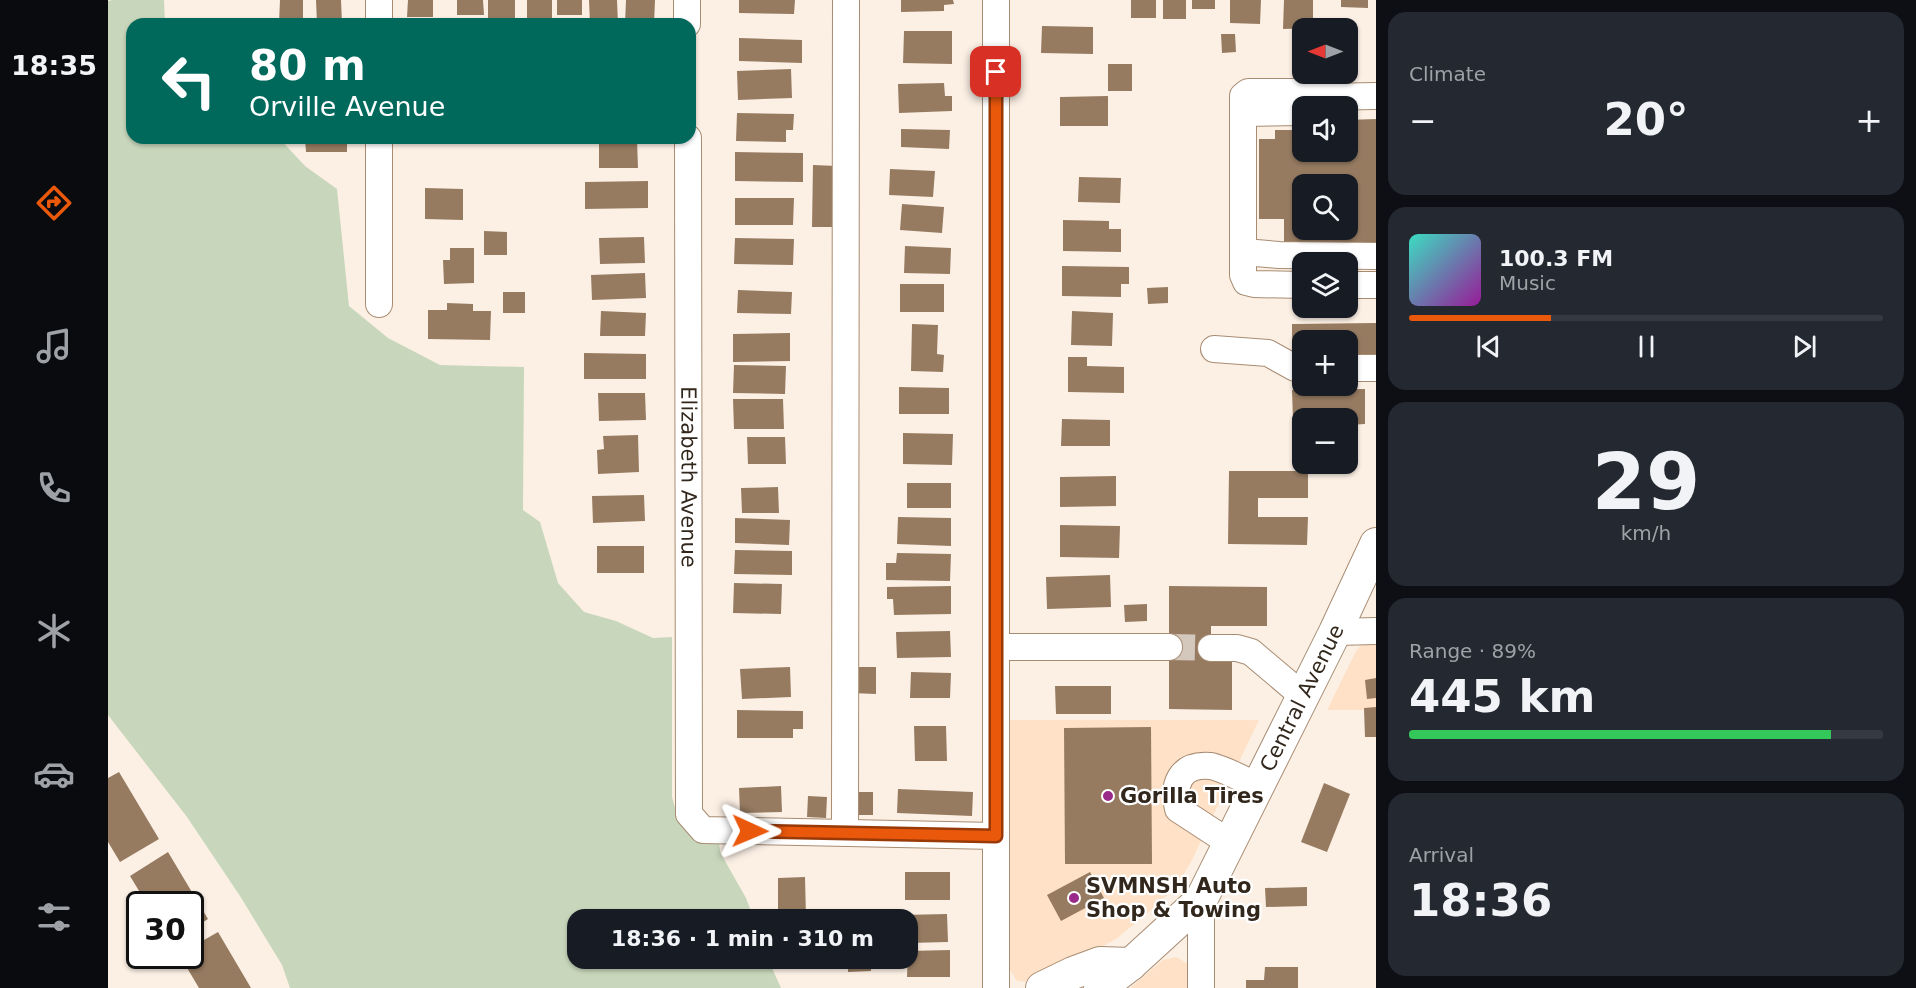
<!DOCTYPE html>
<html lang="en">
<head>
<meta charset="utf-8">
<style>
	body { margin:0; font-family:"DejaVu Sans",sans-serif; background:#242831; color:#f1f3f6; height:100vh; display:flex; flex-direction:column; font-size:22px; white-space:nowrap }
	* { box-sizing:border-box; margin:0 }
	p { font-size:20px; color:#9ea1a6 }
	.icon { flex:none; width:33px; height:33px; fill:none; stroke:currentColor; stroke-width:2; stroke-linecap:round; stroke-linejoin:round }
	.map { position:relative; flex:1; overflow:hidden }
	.side { display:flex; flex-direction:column; gap:12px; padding:12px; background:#0d0f14; width:540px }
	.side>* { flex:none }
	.top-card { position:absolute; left:18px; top:18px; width:570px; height:126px; border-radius:18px; box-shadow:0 2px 4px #0004; background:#00695c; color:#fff; overflow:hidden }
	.needle { width:39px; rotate:270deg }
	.buttons { position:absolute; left:1184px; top:18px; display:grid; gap:12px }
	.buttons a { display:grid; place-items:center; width:66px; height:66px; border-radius:12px; background:#171b24; box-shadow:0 2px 4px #0004; font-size:30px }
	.speed { position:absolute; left:18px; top:891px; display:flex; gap:12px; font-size:30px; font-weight:700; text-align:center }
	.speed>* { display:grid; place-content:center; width:78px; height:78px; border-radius:50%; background:#171b24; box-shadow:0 2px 4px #0004; line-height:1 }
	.speed .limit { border:3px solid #111; border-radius:9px; background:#fff; color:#111 }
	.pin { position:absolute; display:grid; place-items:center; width:51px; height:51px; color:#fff; margin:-26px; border-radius:12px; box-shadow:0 3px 9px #0006 }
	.me { position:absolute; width:66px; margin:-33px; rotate:91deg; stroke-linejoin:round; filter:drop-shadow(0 0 4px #0008) }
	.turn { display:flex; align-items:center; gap:21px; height:126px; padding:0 24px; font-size:27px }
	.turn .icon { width:78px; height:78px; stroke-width:2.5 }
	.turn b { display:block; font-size:42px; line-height:51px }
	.big { font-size:45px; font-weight:800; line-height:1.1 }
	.side .widget { flex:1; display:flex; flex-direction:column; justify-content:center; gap:9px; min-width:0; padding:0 21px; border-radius:18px; background:#242831 }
	.side .dial { align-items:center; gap:0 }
	.dial b { font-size:78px; line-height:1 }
	.song { display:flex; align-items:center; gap:18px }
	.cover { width:72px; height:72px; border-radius:9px; background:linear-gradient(135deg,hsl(170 70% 55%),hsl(300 70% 35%)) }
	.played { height:6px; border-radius:3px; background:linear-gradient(90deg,#ea580c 30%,#363941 30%) }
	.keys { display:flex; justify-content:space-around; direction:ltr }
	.heat { display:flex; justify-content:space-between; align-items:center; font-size:33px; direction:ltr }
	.charge { height:9px; border-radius:4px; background:linear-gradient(90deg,#34c759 89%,#363941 0) }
	.trip { position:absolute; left:459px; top:909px; width:351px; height:60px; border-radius:18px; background:#171b24; box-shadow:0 2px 4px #0004; font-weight:800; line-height:60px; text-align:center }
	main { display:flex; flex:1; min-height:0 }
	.tab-bar { display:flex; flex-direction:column; width:108px; justify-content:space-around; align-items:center; background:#090b0e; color:#9ea1a6 }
	.tab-bar .icon { width:42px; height:42px }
	.tab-bar .on { color:#ea580c }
	.tab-bar b { font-size:27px; color:#f1f3f6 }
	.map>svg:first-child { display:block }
	.built { fill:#fee1c6 }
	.green { fill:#c8d7bb }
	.building { fill:#967b61; fill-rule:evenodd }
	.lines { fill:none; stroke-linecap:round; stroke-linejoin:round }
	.minor-tunnel { stroke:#d4c8bd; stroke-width:26; stroke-dasharray:26 13; stroke-linecap:butt }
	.minor-casing { stroke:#a88c72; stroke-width:28 }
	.major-casing { stroke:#a88c72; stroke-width:34 }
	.minor { stroke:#fff; stroke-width:26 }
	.major { stroke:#fff; stroke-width:32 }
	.route-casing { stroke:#983908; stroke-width:15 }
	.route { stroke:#ea580c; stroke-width:10 }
	.poi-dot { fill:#992a89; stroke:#fff; stroke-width:2 }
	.labels { text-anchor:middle; stroke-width:4.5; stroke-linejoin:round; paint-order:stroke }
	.street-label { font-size:21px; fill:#32271c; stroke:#fff }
	.poi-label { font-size:21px; font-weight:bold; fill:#32271c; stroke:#fff; text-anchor:start }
</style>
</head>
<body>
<main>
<nav class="tab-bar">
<b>18:35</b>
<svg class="icon on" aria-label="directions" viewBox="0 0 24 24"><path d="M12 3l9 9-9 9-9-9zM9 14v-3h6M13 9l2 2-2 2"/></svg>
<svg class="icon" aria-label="music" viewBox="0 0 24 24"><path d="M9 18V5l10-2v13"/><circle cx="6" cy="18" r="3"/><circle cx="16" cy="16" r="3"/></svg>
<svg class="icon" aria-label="phone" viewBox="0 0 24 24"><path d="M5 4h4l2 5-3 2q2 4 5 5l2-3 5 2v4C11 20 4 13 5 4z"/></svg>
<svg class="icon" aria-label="climate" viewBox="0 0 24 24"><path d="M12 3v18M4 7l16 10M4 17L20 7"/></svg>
<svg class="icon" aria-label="car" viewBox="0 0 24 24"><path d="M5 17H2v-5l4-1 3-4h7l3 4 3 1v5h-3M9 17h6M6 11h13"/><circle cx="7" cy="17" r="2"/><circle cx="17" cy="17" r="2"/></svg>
<svg class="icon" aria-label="filters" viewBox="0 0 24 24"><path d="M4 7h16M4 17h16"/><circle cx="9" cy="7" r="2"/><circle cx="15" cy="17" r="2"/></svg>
</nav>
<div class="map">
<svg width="1268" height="988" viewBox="0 0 1268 988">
	<rect width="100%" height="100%" fill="#fcf0e5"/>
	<g class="built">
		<polygon points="1268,639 1268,710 1219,710 1248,651 1254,644"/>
		<polygon points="901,720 1151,720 1083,862 1068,887 1041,912 1008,939 936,978 921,982 909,981 902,970"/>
		<polygon points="1068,957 1082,965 1081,988 1022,988 1055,960"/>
	</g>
	<path class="green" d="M5,0H56L57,24H24V138H171L197,166L229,189L241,306L280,338L332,365L416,367L415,510L432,522L450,583L476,612L508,621L545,638L564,637V797C574,833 574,834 611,840L612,852L638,898L646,919L470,920V958L660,959L673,988H182L174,965L132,896L79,817L0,715V1Z"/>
	<g class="building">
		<polygon points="172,0 195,0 195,24 171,24"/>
		<polygon points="208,0 233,0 234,24 209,24"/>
		<polygon points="300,0 325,0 325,17 299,17"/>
		<polygon points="349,0 375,0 376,15 349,15"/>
		<polygon points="380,0 407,0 407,21 380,22"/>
		<rect x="419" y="0" width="25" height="24"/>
		<rect x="449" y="0" width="25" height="15"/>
		<polygon points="481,0 509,0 510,24 482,24"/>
		<polygon points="518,0 547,0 546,24 517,24"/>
		<polygon points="631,0 687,0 686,14 631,13"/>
		<polygon points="793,0 845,0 846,4 836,5 836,11 793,12"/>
		<rect x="1023" y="0" width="25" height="18"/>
		<rect x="1055" y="0" width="23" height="19"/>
		<rect x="1084" y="0" width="23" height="9"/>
		<polygon points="1122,0 1153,0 1152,24 1122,23"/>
		<polygon points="1176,0 1205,0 1205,28 1175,29"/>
		<polygon points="1233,0 1260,0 1260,8 1233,7"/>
		<polygon points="934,26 985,27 985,54 933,53"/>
		<polygon points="796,31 844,31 844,64 795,63"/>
		<polygon points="1113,34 1127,34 1128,52 1114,53"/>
		<polygon points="631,38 694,40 694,63 631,61"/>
		<rect x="1000" y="64" width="24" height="27"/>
		<polygon points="683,69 684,98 630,100 629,71"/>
		<polygon points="1220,74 1240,74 1240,79 1220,80"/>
		<polygon points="836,83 837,96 844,96 844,111 791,113 790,84"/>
		<polygon points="1000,96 1000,126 952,126 952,97"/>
		<polygon points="629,113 686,114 685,130 678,130 678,142 628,141"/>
		<path d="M1268,119V247L1176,248V219H1151V139H1167V130H1194V152H1239V120ZM1194,184H1239V230H1194Z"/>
		<polygon points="793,129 842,130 841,149 793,147"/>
		<polygon points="197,138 239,138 239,152 198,152"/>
		<polygon points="529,139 530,168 491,168 491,140"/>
		<polygon points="627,152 695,153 695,182 627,181"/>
		<polygon points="705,165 729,166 729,227 704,227"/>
		<polygon points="782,169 827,171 825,197 781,195"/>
		<polygon points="971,177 1013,178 1012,203 970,202"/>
		<polygon points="540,181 540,208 477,209 477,182"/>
		<polygon points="317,188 355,189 355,220 317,219"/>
		<polygon points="627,198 686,198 685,225 627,225"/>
		<polygon points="794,204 836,207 834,233 792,230"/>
		<polygon points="955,220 1001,221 1001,229 1013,229 1013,252 955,251"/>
		<polygon points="376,231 399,232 399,255 376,255"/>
		<polygon points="536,237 537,263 492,264 491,238"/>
		<polygon points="627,238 686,239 685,265 626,264"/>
		<polygon points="797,246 843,248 842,274 796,273"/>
		<polygon points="342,248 366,248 366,283 336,284 335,260 342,260"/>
		<polygon points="954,266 1021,267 1021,284 1013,284 1013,297 954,296"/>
		<polygon points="537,273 538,298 484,300 483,275"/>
		<rect x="792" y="284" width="44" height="28"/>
		<polygon points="1060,287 1060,303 1040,304 1039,288"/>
		<polygon points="630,290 684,292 683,314 629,313"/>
		<rect x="395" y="292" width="22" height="21"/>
		<polygon points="339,303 365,304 365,311 383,311 382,340 320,339 320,310 339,310"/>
		<polygon points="493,311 538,313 537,336 492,336"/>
		<polygon points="964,311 1005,313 1004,346 963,345"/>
		<polygon points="1268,323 1268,359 1239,360 1239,340 1194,340 1194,360 1184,360 1184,324"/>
		<polygon points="804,324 830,325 829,354 836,355 835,372 803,371"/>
		<polygon points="682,333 682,361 625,362 625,334"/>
		<polygon points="476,353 538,354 538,379 476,379"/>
		<polygon points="960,357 979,357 979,366 1016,367 1016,393 960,392"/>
		<polygon points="626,365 678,366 677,394 625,393"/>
		<polygon points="791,387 841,388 841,414 791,414"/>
		<polygon points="1257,389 1257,424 1239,425 1239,418 1194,418 1194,421 1185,421 1184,390"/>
		<polygon points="490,393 537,393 538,420 491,421"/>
		<polygon points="625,399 675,399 676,429 626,429"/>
		<polygon points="954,419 1002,420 1002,446 953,446"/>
		<polygon points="795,433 845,434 844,465 795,464"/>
		<polygon points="530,435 531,472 490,474 489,450 496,449 495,436"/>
		<polygon points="639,437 677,437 678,464 640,464"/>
		<polygon points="1121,471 1200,471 1200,498 1150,498 1150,517 1200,517 1199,545 1120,544"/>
		<polygon points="1008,476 1008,506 952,507 952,477"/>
		<rect x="799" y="483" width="44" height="25"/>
		<polygon points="670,487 671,513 634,513 633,488"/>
		<polygon points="536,495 537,521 485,523 484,496"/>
		<polygon points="790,517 843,518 843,546 789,544"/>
		<polygon points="627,518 682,520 681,545 627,543"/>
		<polygon points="952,525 1012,526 1011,558 952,557"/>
		<rect x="489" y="546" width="47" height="27"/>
		<polygon points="627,550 684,551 684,575 626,574"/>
		<polygon points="789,553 843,554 842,581 778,580 778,563 788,563"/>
		<polygon points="1002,575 1003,607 939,609 938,577"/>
		<polygon points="626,583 674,584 673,614 625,613"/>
		<polygon points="843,586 843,614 786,615 785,599 779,599 779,587"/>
		<polygon points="1061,586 1159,587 1159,626 1103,626 1103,661 1124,661 1124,710 1061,709"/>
		<polygon points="1039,604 1039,621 1017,622 1016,605"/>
		<polygon points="842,631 843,657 789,658 788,632"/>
		<polygon points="682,667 683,697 634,699 632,669"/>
		<polygon points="743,667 768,667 768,694 743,693"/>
		<polygon points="803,672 843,673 842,698 802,698"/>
		<polygon points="1268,678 1268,698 1259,699 1257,680"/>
		<polygon points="947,686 1003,686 1003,714 948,714"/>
		<polygon points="1268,707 1268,737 1257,737 1256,708"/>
		<polygon points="629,710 695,711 695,729 685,729 685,738 629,738"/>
		<polygon points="806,726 838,726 839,761 807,761"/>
		<polygon points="1043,727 1044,864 957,864 956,728"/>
		<polygon points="11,772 51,839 12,862 0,842 0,778"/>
		<polygon points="1216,783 1242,794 1219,852 1193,842"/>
		<polygon points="673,786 674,812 632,813 631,788"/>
		<polygon points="790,789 865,792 864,816 789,813"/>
		<rect x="745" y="792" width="20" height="23"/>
		<polygon points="700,796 719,797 718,818 699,817"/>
		<polygon points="60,852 100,919 82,930 82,904 39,904 22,876"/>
		<rect x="797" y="872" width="45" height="28"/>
		<polygon points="982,872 996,898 953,921 939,895"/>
		<polygon points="697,877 698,918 670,918 670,878"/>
		<polygon points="1199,887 1199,906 1158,907 1157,888"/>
		<polygon points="839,914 840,942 800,943 800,920 794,920 794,915"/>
		<polygon points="110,932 143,988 91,988 72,956 82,956 82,948"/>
		<polygon points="842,950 842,977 799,977 800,951"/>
		<polygon points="740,958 763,958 763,971 740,972"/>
		<polygon points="1157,967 1190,967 1190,988 1138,988 1138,980 1156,980"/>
	</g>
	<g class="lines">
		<polyline class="minor-tunnel" points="1061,647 1103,648"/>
		<defs>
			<g id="minor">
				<polyline points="271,0 271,24"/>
				<polyline points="579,0 579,24"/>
				<polyline points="888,0 888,988"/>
				<polyline points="1135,113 1194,112"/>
				<polyline points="271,138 271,304"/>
				<path id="s1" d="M580,138L581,814L595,830L888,836"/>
				<polyline points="1136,252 1171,255 1268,256"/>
				<polyline points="1194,285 1146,284 1138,282 1135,275 1135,96 1140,92 1195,92 1215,97 1268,96"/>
				<polyline points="1239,285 1268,285"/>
				<polyline points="1106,349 1160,353 1187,368 1194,368"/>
				<polyline points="1239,368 1268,368"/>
				<polyline points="1227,632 1268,631"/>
				<polyline points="888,647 1061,647"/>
				<polyline points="1103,648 1129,648 1143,652 1195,696"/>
				<polyline points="737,833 738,0"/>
				<path d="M1122,843L1070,809C1064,784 1072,764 1102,766C1113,767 1138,781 1150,786"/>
				<polyline points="1093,900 1093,988"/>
			</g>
			<g id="major">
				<polyline points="934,988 965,973 992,963 1023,964"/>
				<path id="s2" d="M992,988L1023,964L1093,900L1227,632L1268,544"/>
			</g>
		</defs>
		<use href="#minor" class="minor-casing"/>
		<use href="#major" class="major-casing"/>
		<use href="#minor" class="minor"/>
		<use href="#major" class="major"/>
	</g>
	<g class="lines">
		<defs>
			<polyline id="route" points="642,831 888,836 888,72"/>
		</defs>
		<use href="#route" class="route-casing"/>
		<use href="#route" class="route"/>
	</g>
	<g class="poi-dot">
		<circle cx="1000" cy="796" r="6"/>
		<circle cx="966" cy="898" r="6"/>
	</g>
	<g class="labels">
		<g class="street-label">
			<text dy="7" stroke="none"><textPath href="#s1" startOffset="339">Elizabeth Avenue</textPath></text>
			<text dy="7" stroke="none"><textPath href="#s2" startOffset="360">Central Avenue</textPath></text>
		</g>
		<g class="poi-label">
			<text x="1012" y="803">Gorilla Tires</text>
			<text x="978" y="893">SVMNSH Auto<tspan x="978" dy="24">Shop &amp; Towing</tspan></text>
		</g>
	</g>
</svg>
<div class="buttons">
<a><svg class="needle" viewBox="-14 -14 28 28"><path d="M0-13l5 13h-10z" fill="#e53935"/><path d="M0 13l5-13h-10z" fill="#9ea1a6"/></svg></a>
<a><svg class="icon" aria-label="sound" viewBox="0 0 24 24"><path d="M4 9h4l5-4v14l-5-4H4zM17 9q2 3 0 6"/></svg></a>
<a><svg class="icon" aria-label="search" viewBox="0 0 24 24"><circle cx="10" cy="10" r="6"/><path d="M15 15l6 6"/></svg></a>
<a><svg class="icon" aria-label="layers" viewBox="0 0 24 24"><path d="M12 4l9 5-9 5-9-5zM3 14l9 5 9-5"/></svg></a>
<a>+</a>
<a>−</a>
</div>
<div class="speed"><div class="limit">30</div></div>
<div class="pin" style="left:888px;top:72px;background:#d93025"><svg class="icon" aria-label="arrive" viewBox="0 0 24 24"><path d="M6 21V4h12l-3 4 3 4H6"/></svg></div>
<svg class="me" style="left:642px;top:831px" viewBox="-20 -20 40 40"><path d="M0-17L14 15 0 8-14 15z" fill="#ea580c" stroke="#fff" stroke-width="4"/></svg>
<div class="trip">18:36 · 1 min · 310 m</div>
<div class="top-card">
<div class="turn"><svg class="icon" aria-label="left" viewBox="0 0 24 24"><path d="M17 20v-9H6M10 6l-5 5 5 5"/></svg><div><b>80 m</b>Orville Avenue</div></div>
</div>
</div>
<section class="side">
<div class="widget"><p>Climate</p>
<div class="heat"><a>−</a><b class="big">20°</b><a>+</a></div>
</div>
<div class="widget">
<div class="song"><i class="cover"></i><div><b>100.3 FM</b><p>Music</p></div></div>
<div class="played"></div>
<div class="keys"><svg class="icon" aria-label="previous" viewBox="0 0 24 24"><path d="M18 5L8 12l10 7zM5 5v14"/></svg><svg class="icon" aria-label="pause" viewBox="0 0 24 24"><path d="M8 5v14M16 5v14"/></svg><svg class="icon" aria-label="next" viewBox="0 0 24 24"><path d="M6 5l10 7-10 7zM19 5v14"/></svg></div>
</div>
<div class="widget dial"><b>29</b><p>km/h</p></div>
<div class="widget"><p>Range · 89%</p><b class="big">445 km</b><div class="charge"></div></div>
<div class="widget"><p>Arrival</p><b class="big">18:36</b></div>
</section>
</main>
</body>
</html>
